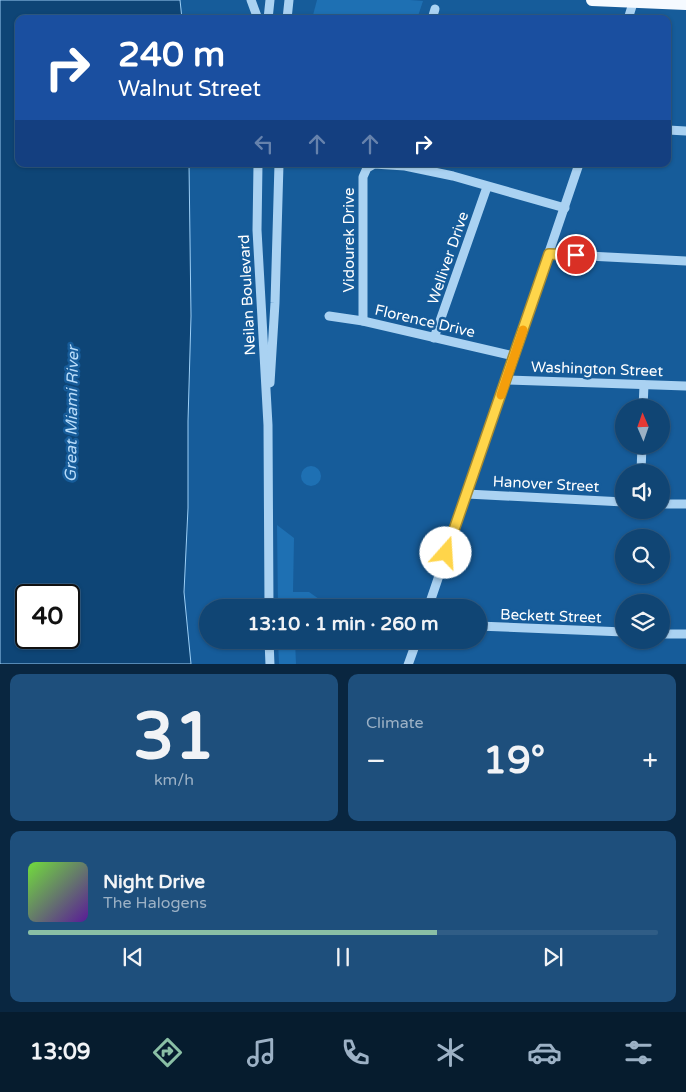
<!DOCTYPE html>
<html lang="en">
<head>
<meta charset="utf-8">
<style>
	body { margin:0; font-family:"Varela Round",sans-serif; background:#1e4f7c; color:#f1f3f6; height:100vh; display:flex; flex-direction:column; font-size:19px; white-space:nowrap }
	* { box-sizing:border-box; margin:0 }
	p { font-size:16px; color:#9cb1c5 }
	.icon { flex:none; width:28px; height:28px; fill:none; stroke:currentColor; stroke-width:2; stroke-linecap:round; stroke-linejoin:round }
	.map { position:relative; height:664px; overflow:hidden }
	.side { display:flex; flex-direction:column; gap:10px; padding:10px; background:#092640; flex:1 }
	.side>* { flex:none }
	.hud { position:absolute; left:15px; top:15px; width:656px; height:152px; border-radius:10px; box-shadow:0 1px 4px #0004,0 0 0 1px #305d86; background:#1a4fa0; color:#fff; overflow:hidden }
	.needle { width:32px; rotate:358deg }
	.buttons { position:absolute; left:615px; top:399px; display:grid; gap:10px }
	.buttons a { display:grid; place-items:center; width:55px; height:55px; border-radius:50%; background:#104574; box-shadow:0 1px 4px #0004,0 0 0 1px #305d86; font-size:25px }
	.speed { position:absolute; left:15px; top:584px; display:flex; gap:10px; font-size:25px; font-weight:700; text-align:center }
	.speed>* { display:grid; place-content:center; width:65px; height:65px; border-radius:50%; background:#104574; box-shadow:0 1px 4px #0004,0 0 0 1px #305d86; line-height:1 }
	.speed .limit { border:2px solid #111; border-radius:8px; background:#fff; color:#111 }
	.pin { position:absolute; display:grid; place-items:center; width:42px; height:42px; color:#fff; margin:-21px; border:2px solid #fff; border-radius:50%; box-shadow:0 1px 5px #0007 }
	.me { position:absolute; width:55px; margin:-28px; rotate:19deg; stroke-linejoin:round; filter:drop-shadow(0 0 4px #0008) }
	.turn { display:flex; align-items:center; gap:18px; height:105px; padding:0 20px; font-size:22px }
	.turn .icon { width:65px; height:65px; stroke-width:2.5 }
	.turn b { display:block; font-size:35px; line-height:42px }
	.lanes { display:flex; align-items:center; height:48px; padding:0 20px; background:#0003; justify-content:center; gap:25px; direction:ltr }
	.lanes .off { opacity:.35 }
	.big { font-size:38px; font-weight:700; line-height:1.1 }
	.side .widget { flex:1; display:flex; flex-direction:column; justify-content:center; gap:8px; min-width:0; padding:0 18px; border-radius:10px; background:#1e4f7c }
	.side .dial { align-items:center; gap:0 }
	.dial b { font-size:65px; line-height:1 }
	.song { display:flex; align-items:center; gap:15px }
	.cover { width:60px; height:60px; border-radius:8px; background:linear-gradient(135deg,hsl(100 70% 55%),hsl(270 70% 35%)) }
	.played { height:5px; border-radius:2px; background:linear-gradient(90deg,#8abfa5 65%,#305d86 65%) }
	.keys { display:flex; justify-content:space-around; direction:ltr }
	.heat { display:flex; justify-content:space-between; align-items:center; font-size:28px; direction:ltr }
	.side .tiles { flex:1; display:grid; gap:10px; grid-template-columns:1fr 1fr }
	.widget:last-child { grid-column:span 2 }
	.trip { position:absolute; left:199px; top:599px; width:288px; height:50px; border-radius:25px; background:#104574; box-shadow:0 1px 4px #0004,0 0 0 1px #305d86; font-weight:700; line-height:50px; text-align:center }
	.tab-bar { display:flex; height:80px; justify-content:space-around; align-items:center; background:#061c2e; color:#9cb1c5 }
	.tab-bar .icon { width:35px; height:35px }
	.tab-bar .active { color:#8abfa5 }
	.tab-bar b { font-size:22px; color:#f1f3f6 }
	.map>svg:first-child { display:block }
	.green { fill:#1e70b3 }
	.water { fill:#0e4576; stroke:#9ccef5; fill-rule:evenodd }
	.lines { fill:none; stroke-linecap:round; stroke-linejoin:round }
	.minor { stroke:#aad2f2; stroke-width:9 }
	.major { stroke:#f5faff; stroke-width:12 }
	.route-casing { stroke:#a68a30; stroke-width:12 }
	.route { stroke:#ffd54a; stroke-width:9 }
	.slow { stroke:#f59e0b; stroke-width:9 }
	.labels { text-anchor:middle; stroke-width:5; stroke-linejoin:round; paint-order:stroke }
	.street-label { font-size:15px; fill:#fff; stroke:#165c9a }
	.water-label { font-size:16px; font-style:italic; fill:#b7dbf9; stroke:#165c9a }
</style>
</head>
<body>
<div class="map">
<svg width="686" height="665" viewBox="0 0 686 665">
	<rect width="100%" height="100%" fill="#165c9a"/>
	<g class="green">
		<polygon points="317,0 410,0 423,1 417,19 312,19"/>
		<circle cx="311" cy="476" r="10"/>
		<polygon points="277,525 294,538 293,592 309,592 319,599 319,607 278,607"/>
		<polygon points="278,640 295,640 296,664 279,664"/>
	</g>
	<path class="water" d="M0,0H180L182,19H19V164H189L191,316L188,421V508L184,592L191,664H0ZM26,595H69V638H26Z"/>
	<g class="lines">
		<g class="minor">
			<polyline points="251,0 258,19"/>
			<polyline points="268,19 270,0"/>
			<polyline points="287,19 289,0"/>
			<polyline points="432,19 435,9"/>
			<polyline points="628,19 634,0"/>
			<polyline points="668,130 686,131"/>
			<polyline points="258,164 257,230 268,425 269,608"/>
			<polyline points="549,254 686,261"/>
			<polyline points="329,316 363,321 514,356"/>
			<polyline points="363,321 363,177 367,168 374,164 405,166 453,176 565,208"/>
			<polyline points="434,338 487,187"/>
			<polyline points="507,380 686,386"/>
			<polyline points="270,383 275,303 279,164"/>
			<polyline points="643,408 644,385"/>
			<polyline points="641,472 642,445"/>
			<polyline points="467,494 624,502"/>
			<polyline points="661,504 686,504"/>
			<polyline points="428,608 579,164"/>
			<polyline points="478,626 624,632"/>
			<polyline points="661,634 686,634"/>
			<polyline points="269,640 270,665"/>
			<polyline points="408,665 417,640"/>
		</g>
		<polyline class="major" points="592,0 686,4"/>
	</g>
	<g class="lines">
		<defs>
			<polyline id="route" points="446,553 549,254 576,255"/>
		</defs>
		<use href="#route" class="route-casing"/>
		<use href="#route" class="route"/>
		<polyline class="slow" points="501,395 523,330"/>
	</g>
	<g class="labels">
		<g class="street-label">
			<text transform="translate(349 240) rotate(-90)" y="5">Vidourek Drive</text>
			<text transform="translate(448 258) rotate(-71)" y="5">Welliver Drive</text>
			<text transform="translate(247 295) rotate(-93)" y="5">Neilan Boulevard</text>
			<text transform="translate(425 321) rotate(13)" y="5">Florence Drive</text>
			<text transform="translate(597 369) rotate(2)" y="5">Washington Street</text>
			<text transform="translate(546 484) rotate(3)" y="5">Hanover Street</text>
			<text transform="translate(551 616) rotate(2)" y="5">Beckett Street</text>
		</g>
		<g class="water-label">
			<text transform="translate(71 414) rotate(-89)" y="6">Great Miami River</text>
		</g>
	</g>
</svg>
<div class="buttons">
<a><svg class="needle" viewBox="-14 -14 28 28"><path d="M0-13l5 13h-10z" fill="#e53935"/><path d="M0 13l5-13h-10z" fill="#9cb1c5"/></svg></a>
<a><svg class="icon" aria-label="sound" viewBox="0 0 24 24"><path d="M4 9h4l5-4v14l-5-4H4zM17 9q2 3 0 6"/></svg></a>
<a><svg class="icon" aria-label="search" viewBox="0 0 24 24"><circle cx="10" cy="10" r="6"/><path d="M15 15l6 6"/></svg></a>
<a><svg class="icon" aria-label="layers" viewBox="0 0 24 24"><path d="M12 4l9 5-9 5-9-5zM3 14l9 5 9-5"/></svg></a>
</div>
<div class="speed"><div class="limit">40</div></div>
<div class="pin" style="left:576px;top:255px;background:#d93025"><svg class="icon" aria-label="arrive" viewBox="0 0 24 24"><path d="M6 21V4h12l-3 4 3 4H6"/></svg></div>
<svg class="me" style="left:446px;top:553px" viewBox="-20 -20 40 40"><circle r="19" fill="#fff"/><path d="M0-13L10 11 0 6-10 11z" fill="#ffd54a"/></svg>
<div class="trip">13:10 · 1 min · 260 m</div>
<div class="hud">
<div class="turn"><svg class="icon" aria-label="right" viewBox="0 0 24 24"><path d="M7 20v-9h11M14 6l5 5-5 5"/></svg><div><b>240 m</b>Walnut Street</div></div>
<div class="lanes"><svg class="icon off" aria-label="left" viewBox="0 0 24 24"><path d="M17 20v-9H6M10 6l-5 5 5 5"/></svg><svg class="icon off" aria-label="ahead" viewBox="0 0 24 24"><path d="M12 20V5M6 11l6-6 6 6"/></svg><svg class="icon off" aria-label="ahead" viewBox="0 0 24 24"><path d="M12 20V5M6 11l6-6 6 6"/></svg><svg class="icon" aria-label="right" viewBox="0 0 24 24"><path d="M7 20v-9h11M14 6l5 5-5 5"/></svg></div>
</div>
</div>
<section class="side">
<div class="tiles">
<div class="widget dial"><b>31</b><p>km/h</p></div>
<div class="widget"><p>Climate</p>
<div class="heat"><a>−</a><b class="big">19°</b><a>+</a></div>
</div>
<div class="widget">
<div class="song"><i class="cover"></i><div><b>Night Drive</b><p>The Halogens</p></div></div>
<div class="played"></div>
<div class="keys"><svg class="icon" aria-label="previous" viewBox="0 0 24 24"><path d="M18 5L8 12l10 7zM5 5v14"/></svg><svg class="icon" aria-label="pause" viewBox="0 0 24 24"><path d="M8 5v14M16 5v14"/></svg><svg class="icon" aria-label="next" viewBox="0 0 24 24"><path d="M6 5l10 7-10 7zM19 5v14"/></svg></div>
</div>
</div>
</section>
<nav class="tab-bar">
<b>13:09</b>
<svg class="icon active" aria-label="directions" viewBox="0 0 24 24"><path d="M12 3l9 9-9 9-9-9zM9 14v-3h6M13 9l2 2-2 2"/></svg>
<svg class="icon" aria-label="music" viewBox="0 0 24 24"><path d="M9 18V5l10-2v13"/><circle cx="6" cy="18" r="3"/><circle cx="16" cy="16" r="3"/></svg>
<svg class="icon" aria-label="phone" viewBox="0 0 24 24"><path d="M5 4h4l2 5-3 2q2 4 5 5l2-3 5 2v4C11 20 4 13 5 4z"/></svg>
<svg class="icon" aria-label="climate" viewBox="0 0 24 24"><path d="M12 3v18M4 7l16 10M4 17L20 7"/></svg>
<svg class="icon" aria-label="car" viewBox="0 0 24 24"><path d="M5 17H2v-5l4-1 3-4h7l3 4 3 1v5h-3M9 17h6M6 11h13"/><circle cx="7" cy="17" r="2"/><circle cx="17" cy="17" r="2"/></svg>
<svg class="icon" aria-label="filters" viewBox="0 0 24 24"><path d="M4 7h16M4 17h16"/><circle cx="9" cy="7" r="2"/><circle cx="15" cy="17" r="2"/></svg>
</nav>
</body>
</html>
